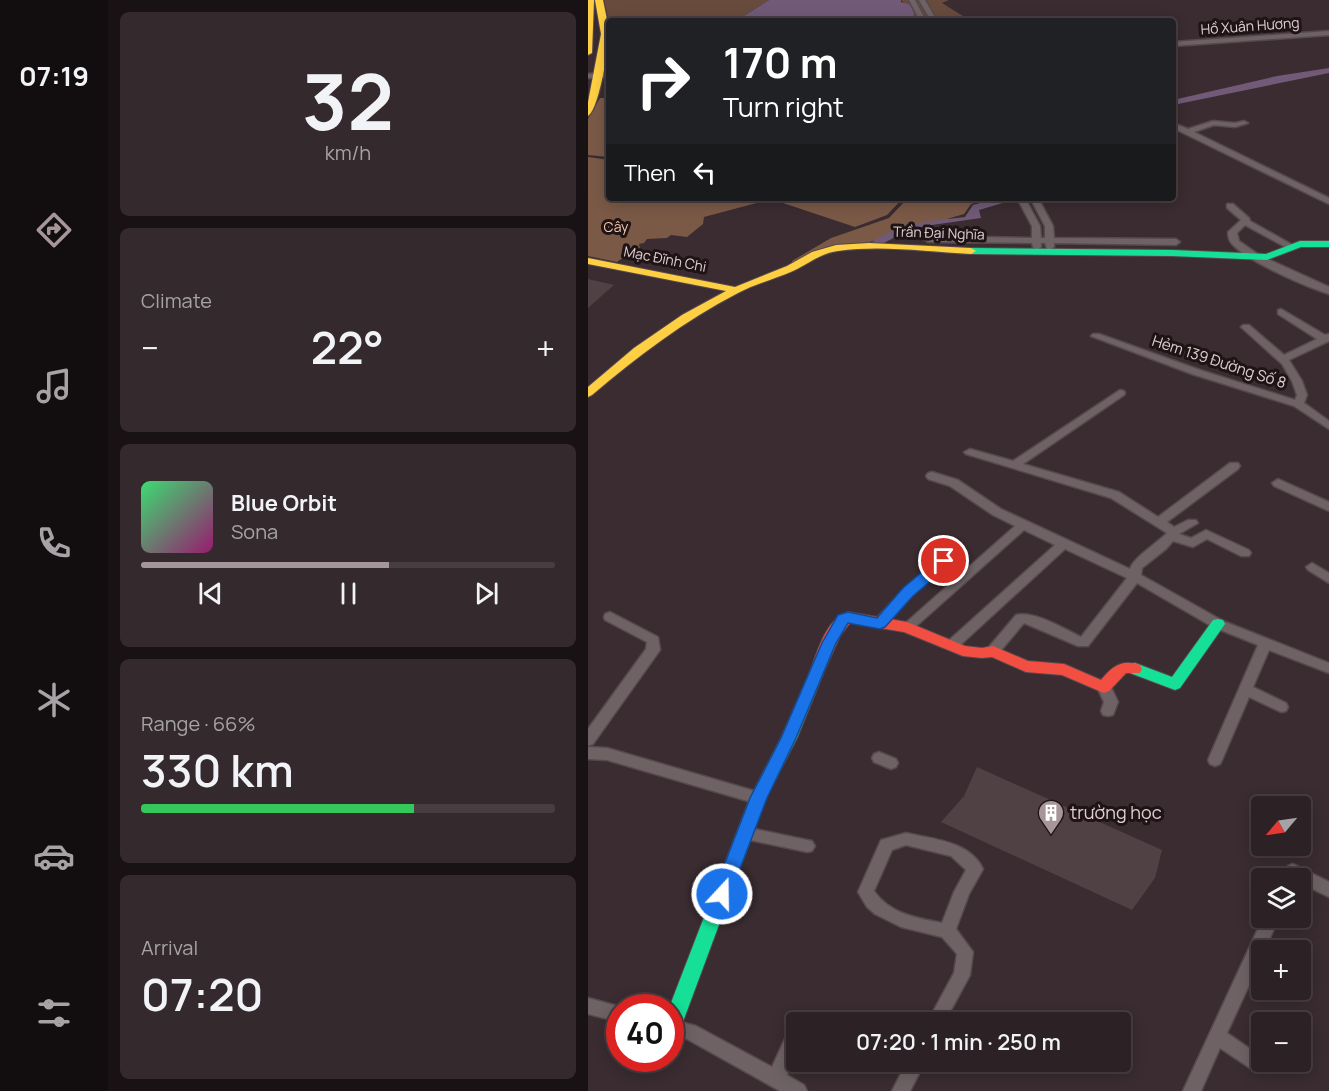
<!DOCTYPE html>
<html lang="en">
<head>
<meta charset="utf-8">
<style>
	body { margin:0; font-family:Manrope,sans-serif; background:#34292c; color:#f1f3f6; height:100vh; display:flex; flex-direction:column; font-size:22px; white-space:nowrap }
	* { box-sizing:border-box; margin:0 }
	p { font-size:20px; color:#a6a3a6 }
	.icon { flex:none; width:33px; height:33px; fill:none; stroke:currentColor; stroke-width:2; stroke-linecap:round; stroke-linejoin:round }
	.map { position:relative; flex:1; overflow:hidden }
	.details { display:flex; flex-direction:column; gap:12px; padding:12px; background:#181214; width:480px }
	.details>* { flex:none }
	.hud { position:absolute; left:18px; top:18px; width:570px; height:183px; border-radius:6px; box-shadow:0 3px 15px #0003,0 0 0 2px #483e41; background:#202124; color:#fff; overflow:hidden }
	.needle { width:39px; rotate:241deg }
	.buttons { position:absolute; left:663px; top:796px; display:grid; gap:12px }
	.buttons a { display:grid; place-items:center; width:60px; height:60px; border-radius:6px; background:#2c2124; box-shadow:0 3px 15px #0003,0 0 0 2px #483e41; font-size:30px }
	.speed { position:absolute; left:18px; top:994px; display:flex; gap:12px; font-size:30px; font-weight:700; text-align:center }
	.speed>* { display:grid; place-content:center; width:78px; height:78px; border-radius:50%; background:#2c2124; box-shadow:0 3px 15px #0003,0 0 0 2px #483e41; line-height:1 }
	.speed .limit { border:9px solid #d22; background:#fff; color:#111 }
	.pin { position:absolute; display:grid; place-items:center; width:51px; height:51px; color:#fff; margin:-26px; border:3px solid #fff; border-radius:50%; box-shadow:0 2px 6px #0007 }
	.me { position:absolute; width:66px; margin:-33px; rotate:21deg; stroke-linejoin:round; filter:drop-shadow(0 0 4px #0008) }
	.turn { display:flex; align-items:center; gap:21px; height:126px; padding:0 18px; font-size:27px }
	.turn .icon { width:78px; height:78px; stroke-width:2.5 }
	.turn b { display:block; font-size:42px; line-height:51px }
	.then { display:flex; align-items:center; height:57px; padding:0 18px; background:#0003; gap:12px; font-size:22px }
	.big { font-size:45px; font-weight:600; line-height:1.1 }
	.details .widget { flex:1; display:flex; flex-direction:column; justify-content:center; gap:9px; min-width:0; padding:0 21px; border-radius:9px; background:#34292c }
	.details .dial { align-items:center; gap:0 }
	.dial b { font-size:78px; line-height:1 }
	.song { display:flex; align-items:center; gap:18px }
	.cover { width:72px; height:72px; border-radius:9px; background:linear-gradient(135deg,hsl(140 70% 55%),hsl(320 70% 35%)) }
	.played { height:6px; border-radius:3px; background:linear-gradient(90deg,#a69599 60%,#483e41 60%) }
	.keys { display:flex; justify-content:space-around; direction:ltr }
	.heat { display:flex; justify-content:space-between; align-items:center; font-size:33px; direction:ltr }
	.charge { height:9px; border-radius:4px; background:linear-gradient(90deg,#34c759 66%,#483e41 0) }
	.trip { position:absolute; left:198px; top:1012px; width:345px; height:60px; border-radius:6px; background:#2c2124; box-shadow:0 3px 15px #0003,0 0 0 2px #483e41; font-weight:600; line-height:60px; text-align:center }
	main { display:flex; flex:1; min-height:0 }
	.dock { display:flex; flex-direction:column; width:108px; justify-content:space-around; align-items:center; background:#120d0e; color:#a6a3a6 }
	.dock .icon { width:42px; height:42px }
	.dock .current { color:#a69599 }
	.dock b { font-size:27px; color:#f1f3f6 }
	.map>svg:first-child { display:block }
	.green { fill:#684b3c }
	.forest { fill:#7a5947 }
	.water { fill:#715a77 }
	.building { fill:#504144 }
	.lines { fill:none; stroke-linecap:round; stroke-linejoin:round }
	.street-casing { stroke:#56494d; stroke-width:3 }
	.fast-casing { stroke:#56494d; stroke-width:2 }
	.slow-casing { stroke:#56494d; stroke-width:2 }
	.jam-casing { stroke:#56494d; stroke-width:2 }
	.street { fill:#6e6265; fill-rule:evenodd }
	.fast { fill:#16e098; fill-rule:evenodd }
	.slow { fill:#ffcf43; fill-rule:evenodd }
	.jam { fill:#f24e42; fill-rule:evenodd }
	.route { fill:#1a73e8; stroke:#114b97; stroke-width:1.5 }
	.labels { text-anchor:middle; stroke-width:6; stroke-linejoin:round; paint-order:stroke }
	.far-street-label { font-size:14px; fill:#e0ced2; stroke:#1e1315 }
	.far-park-label { font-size:14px; fill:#f8c6a9; stroke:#1e1315 }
	.street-label { font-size:15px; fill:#e0ced2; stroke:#1e1315 }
	.near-poi-label { font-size:18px; fill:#e0ced2; stroke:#1e1315; text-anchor:start }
</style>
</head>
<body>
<main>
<nav class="dock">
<b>07:19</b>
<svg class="icon current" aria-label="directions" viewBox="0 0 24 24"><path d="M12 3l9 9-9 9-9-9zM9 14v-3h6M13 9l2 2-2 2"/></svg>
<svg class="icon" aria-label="music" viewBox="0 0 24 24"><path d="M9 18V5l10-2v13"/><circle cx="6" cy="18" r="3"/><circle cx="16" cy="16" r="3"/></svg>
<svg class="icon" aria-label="phone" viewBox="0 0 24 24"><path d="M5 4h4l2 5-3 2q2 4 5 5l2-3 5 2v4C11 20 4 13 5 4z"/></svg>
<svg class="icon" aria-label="climate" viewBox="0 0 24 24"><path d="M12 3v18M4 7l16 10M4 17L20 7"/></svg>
<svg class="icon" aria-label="car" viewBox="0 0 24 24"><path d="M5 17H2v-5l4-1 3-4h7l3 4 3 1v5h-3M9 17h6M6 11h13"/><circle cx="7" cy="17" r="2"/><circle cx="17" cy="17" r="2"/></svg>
<svg class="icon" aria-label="filters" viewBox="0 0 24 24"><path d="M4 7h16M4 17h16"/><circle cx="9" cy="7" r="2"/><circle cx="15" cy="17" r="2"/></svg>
</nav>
<section class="details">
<div class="widget dial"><b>32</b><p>km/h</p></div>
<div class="widget"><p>Climate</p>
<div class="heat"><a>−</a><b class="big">22°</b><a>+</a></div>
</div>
<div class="widget">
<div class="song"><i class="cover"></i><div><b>Blue Orbit</b><p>Sona</p></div></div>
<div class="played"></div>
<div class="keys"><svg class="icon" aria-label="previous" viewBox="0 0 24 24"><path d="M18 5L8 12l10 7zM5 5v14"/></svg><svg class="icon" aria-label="pause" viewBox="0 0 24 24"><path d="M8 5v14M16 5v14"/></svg><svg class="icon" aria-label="next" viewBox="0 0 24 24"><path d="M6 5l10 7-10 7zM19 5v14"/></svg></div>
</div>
<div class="widget"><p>Range · 66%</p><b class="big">330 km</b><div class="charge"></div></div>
<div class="widget"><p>Arrival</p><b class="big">07:20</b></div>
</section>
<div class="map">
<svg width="741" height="1091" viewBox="0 0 741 1091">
	<rect width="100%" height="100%" fill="#3a2c30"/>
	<g class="green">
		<polygon points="16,0 181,0 148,21 21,22"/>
		<polygon points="313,0 361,0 354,3 383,21 324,21 326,14"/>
	</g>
	<g class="forest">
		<polygon points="12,98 21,98 21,157 0,155 0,119"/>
		<polygon points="0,157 21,160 21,198 315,198 299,215 267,227 183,199 116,217 115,224 99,237 83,235 79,238 59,239 56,243 51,244 52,248 47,253 42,253 29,262 0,256"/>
		<polygon points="320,198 404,198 383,204 376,214 204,265 204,261 243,238 301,218"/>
	</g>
	<g class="water">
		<polygon points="181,0 313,0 313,2 323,5 326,14 324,21 148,21"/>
		<polygon points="741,68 741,73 585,105 585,100 689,76"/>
		<path d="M409,198H432L391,210L393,218L337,226L317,232L294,244L283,243C310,222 344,221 377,217L385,205Z"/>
	</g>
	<g class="building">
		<polygon points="0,279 26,285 0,308"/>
		<polygon points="389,767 574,850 567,878 544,910 353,822 376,796"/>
	</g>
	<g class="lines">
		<defs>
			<g id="street">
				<polygon points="321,0 327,0 338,21 332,21"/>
				<polygon points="331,0 337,0 349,21 343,21"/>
				<polygon points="741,31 741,35 585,46 585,42"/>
				<polygon points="21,73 21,77 0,78 0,74"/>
				<polygon points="625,121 647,123 656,121 660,123 647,127 626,125 606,132 741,198 741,204 585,128 585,123 600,129"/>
				<polygon points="429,198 437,198 452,226 453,238 457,238 457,226 442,198 450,198 465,226 466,238 588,239 592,242 588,245 466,243 466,247 462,250 459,249 457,243 453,243 453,247 449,250 445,247 444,243 340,242 336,239 340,236 444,238 444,226"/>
				<path d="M639,204H645L661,218L662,221L708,247L704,250L701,249L657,225L649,233L651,241L671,255L741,287V294C718,287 661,262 645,245C641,241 640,237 640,232L653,220L639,208Z"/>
				<polygon points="693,309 737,335 741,334 741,341 701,360 714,381 719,395 716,403 741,421 741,429 706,406 604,374 503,336 505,334 511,334 612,370 707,400 709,395 704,381 694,364 653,327 655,325 661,325 696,355 729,339 690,314 690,310"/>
				<path d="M532,390L536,391L537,393L536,395L435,464L531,492L570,517L642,463H650L652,466L650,469L579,522L586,527L600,520H608L610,523L591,534L603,538L618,530L661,550L663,553L661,556H653L619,539L605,547L585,541L578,549L554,568L553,575L635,621L741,663V673L681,650L665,687L698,703L700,707L698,711L693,712L661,697L634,760L632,764L627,766L622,764L620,760L670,645L625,627L549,583L500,646H490L436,623L410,654H400L398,651L400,648L428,615C445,610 477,629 493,637L539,578L477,549L369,648H359L357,645L359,642L467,545L436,530L324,630H314L313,627L427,526L405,515L362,486L340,479L338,476L340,473L344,472L370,480L413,509L542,569C545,558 569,543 579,533L523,498L378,454L376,452L382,449L425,461Z"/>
				<polygon points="690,479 741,502 741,511 686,486 684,483"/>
				<polygon points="356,557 362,561 360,564 324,595 297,626 287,626 286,623 287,620 316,589 352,558"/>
				<polygon points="724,563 741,573 741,583 720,570 718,567"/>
				<polygon points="22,612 70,637 72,650 5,744 0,746 0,729 58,649 59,642 17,620 16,617 17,614"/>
				<polygon points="516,682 521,683 530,702 525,715 520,716 515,715 513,711 516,702 509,687 511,683"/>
				<polygon points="0,747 19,748 170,792 175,794 177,798 175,802 170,804 19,760 0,759"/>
				<polygon points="291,752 308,759 310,763 308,767 303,769 286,762 284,758 286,754"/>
				<polygon points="157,827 219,840 224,841 227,846 224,851 219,852 157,839 152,837 150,833 152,829"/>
				<path d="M318,833C344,839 382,841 395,869L381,894L368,929L385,952L382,975L356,1023H339L366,973L369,954L354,937L313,927L287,914L279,907L270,892L293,840ZM318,845L363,856L378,870L366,892L354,923C329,918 302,914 286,891L304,850Z"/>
				<polygon points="705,864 741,882 741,897 712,883 712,879 693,879 700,866"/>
				<polygon points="675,918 691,918 676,951 674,951 674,957 639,1033 674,1057 674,1062 677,1063 674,1069 668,1072 632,1048 613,1091 595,1091"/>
				<polygon points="0,998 37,1008 32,1008 32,1022 0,1014"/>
				<polygon points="82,1019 108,1026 184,1067 202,1028 208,1026 208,1052 199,1075 216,1085 219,1091 192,1091 99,1039 82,1035"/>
				<polygon points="319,1062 337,1062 322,1091 304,1091"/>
			</g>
			<g id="fast">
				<polygon points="712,241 741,241 741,247 713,247 679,260 584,256 383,254 378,251 383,248 584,250 678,254"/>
				<polygon points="630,619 635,620 637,624 592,688 587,690 542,673 540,669 542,665 547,663 584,677 625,620"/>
				<polygon points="228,668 233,670 235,674 209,738 178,798 93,1027 90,1033 83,1036 82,1008 81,1008 162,798 193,738 221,674 223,670"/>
			</g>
			<g id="slow">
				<polygon points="0,0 6,0 4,53 0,55"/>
				<path d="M7,0H15C17,11 20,22 21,33C21,47 11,110 0,116V102L13,34Z"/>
				<path d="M281,243L383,248L388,251L383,254C340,252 294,245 250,251C233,253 220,264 205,271C187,279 167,284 150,293C96,321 50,356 4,395L0,397V387L46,348L94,315L138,291L0,264V258L147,287L199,266L224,252L248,245Z"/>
			</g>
			<path id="jam" d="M260,612L319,622L377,646L394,648L405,646L440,661L476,664L513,680C525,666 534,659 552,665L554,669L552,673H538L521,691L516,693L474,675L438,672L404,657L394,658L375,656L316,632L262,623L252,636L233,678H223L221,674C229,654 237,619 260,612Z"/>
		</defs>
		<use href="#street" class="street-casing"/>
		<use href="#fast" class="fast-casing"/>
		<use href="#slow" class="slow-casing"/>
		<use href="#jam" class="jam-casing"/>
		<use href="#street" class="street"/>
		<use href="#fast" class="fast"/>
		<use href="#slow" class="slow"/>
		<use href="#jam" class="jam"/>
	</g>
	<polygon class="route" points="356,557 363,561 361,565 325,596 297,627 292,629 260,623 248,643 208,738 179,798 140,900 134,902 128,900 125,894 162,798 193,738 234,643 250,615 260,612 289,618 315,588 351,558"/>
	<defs>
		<symbol id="building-pin" viewBox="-11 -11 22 30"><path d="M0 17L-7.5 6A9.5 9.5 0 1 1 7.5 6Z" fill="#a69599" stroke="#1e1315"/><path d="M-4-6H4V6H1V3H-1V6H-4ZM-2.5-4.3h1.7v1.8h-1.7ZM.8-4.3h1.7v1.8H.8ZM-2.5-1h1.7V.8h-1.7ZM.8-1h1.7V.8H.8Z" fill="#fff"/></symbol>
	</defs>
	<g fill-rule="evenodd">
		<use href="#building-pin" x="448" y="798" width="30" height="40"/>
	</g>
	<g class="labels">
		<g class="far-street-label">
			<text transform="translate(662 26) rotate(-4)" y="5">Hồ Xuân Hương</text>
			<text transform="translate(351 233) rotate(2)" y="5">Trần Đại Nghĩa</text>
			<text transform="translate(77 259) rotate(11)" y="5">Mạc Đĩnh Chi</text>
		</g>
		<g class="far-park-label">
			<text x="28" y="232">Cây</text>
		</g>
		<g class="street-label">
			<text transform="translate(631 362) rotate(18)" y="5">Hẻm 139 Đường Số 8</text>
		</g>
		<g class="near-poi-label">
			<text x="482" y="819">trường học</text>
		</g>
	</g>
</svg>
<div class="buttons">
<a><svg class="needle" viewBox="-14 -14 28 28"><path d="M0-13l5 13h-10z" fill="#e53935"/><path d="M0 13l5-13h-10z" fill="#a6a3a6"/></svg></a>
<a><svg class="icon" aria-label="layers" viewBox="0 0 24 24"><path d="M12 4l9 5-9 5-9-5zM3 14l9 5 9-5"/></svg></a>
<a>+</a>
<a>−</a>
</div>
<div class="speed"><div class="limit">40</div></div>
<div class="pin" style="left:356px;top:561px;background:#d93025"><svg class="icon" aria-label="arrive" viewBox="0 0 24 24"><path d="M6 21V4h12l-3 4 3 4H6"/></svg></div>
<svg class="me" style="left:134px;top:894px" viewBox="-20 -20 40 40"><circle r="17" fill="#1a73e8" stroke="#fff" stroke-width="3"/><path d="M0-11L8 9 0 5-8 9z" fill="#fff"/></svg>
<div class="trip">07:20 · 1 min · 250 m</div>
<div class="hud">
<div class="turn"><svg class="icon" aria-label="right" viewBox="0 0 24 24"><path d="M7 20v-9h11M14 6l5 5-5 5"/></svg><div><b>170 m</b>Turn right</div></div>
<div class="then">Then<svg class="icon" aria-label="left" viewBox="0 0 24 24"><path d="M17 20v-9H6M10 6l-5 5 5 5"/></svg></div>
</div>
</div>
</main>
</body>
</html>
